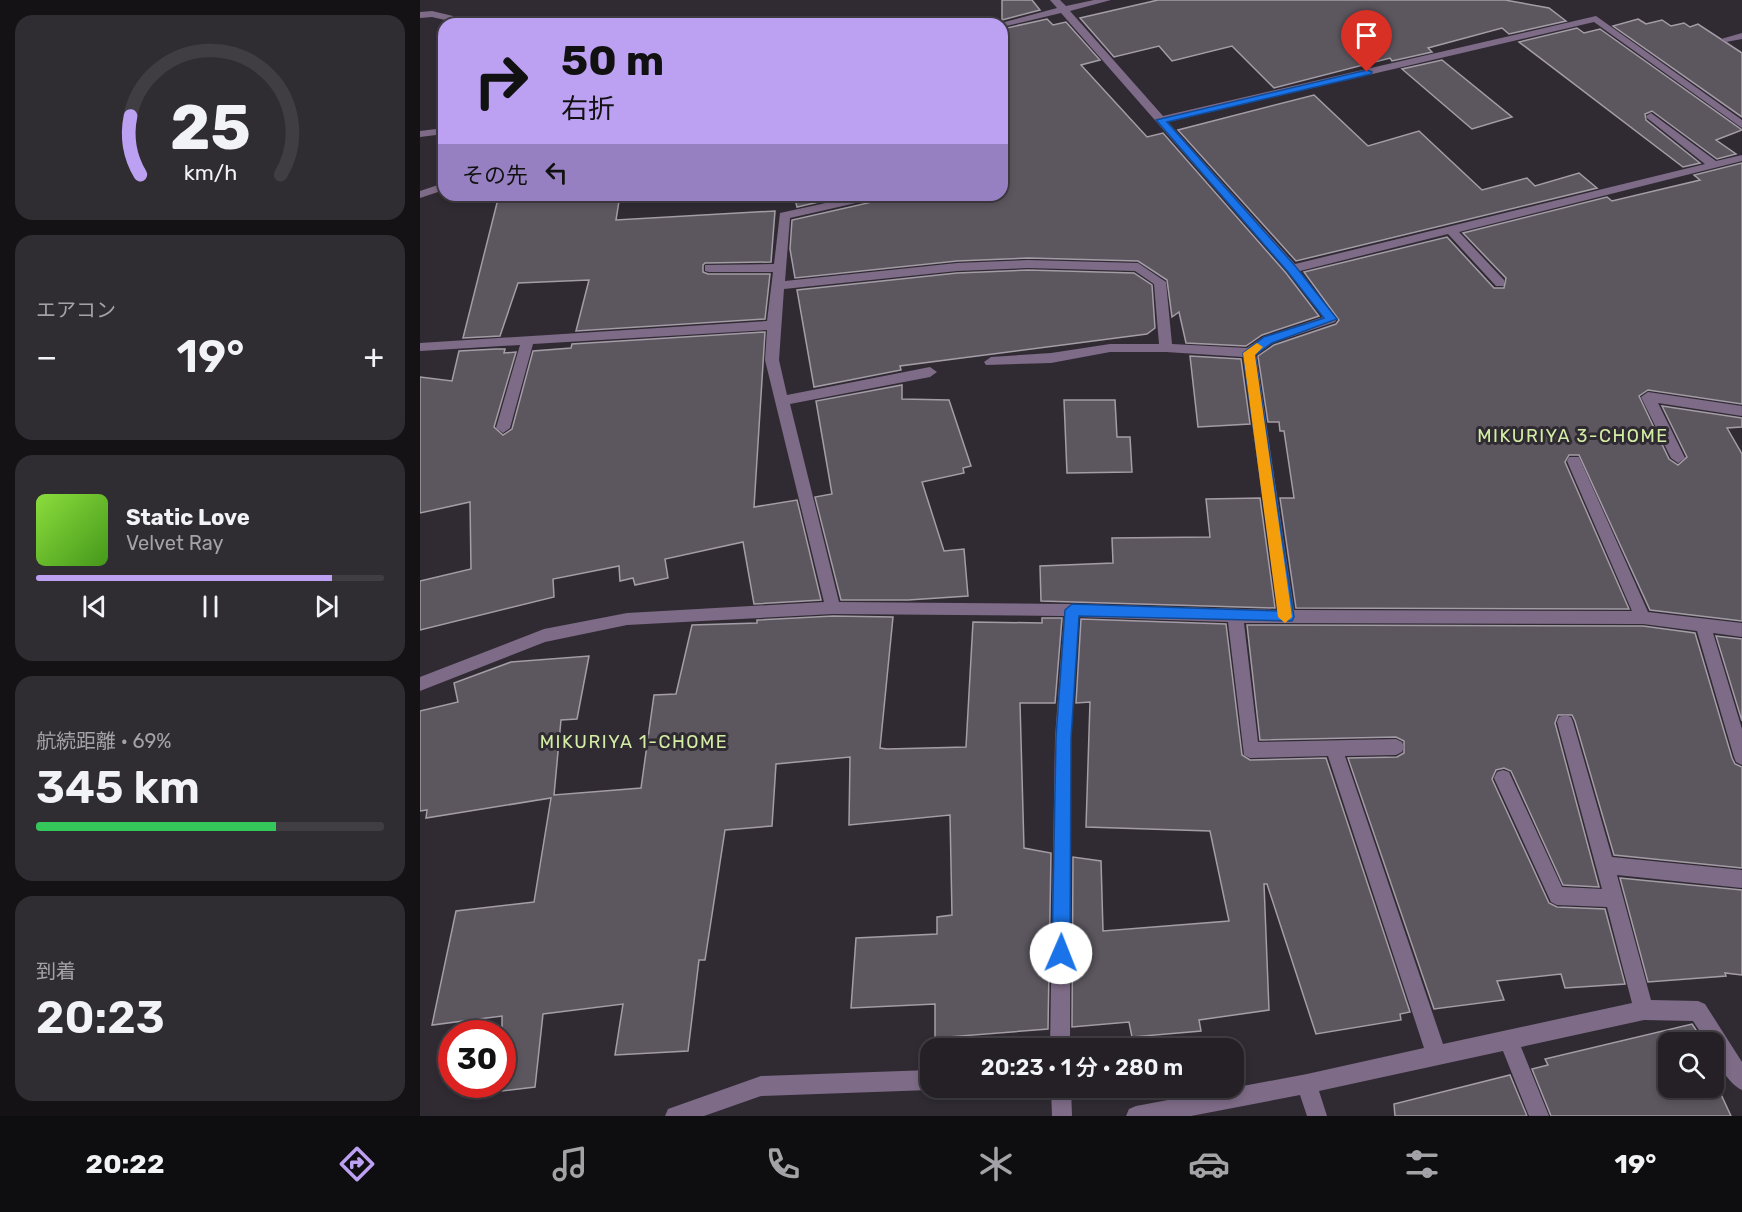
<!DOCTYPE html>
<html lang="ja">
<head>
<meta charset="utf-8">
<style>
	body { margin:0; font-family:Rubik,"Noto Sans JP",sans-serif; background:#302d32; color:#f1f3f6; height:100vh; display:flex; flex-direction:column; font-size:22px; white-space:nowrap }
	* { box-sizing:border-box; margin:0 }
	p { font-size:20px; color:#a3a3a7 }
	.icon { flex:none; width:33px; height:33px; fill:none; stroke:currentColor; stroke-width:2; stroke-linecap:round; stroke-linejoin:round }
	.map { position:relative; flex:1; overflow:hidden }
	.drawer { display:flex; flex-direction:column; gap:15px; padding:15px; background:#141215; width:420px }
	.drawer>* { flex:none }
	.top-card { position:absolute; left:18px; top:18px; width:570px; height:183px; border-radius:18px; box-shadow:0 3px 9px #0003,0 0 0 2px #413e43; background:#bca0f2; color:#111; overflow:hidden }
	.fabs { position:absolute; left:1238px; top:1032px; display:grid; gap:12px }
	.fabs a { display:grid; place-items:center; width:66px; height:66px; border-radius:12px; background:#242026; box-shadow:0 3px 9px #0003,0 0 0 2px #413e43; font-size:30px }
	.speed { position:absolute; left:18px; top:1020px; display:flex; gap:12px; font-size:30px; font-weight:700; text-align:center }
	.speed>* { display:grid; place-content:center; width:78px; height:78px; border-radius:50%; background:#242026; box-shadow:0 3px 9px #0003,0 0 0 2px #413e43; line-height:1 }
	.speed .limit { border:9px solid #d22; background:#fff; color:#111 }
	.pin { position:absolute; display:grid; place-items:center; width:51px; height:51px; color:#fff; margin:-62px -26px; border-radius:50% 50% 50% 0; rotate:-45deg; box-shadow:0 0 6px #0007 }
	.pin .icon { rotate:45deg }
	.me { position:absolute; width:66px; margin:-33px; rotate:1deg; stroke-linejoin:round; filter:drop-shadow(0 0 4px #0008) }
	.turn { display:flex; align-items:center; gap:21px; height:126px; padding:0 24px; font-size:27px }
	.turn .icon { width:78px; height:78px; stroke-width:2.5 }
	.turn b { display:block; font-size:42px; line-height:51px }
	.then { display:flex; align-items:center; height:57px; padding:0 24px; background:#0003; gap:12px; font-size:22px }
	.big { font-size:45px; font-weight:600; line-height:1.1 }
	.drawer .widget { flex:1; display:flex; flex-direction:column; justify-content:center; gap:9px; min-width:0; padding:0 21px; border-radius:18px; background:#302d32 }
	.drawer .dial { align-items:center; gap:0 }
	.dial svg { height:156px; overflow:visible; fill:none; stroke:#413e43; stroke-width:7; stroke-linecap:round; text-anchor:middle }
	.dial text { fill:#f1f3f6; stroke:none }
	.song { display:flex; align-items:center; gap:18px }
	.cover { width:72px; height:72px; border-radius:9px; background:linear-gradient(135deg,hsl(90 70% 55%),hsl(100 70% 35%)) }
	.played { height:6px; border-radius:3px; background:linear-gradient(90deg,#bca0f2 85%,#413e43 85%) }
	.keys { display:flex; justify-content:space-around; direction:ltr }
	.heat { display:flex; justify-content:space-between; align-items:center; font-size:33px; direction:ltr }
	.charge { height:9px; border-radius:4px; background:linear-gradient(90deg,#34c759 69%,#413e43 0) }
	.trip { position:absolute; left:500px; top:1038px; width:324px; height:60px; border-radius:18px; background:#242026; box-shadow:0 3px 9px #0003,0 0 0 2px #413e43; font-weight:600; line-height:60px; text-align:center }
	.tab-bar { display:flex; height:96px; justify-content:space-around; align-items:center; background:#0e0d0f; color:#a3a3a7 }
	.tab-bar .icon { width:42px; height:42px }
	.tab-bar .active { color:#bca0f2 }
	.tab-bar b { font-size:27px; color:#f1f3f6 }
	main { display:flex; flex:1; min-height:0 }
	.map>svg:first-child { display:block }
	.building { fill:#5c565f; stroke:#a49da7; stroke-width:1.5 }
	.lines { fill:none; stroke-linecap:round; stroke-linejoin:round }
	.minor { fill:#7e6b87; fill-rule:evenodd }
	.route { fill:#1a73e8; stroke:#114b97; stroke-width:1.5 }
	.slow { fill:#f59e0b }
	.labels { text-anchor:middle; stroke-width:6; stroke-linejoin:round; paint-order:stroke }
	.neighbourhood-label { font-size:18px; letter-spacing:1.5px; fill:#d3eea4; stroke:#302b33 }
</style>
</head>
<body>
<main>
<section class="drawer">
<div class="widget dial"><svg viewBox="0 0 100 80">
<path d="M14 69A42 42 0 1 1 86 69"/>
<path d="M14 69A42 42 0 0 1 9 39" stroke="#bca0f2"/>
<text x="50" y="56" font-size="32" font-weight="700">25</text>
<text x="50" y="72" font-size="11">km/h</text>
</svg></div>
<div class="widget"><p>エアコン</p>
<div class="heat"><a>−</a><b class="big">19°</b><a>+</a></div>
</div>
<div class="widget">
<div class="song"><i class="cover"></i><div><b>Static Love</b><p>Velvet Ray</p></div></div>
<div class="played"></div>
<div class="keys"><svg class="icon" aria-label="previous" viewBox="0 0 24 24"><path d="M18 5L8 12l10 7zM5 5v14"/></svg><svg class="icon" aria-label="pause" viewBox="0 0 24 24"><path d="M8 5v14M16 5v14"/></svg><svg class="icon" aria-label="next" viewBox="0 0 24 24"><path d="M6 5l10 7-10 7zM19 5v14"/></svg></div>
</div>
<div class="widget"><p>航続距離 · 69%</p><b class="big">345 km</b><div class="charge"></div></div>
<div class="widget"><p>到着</p><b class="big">20:23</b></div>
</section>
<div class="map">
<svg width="1322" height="1116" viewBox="0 0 1322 1116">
	<rect width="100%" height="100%" fill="#302b33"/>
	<g class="building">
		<polygon points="582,0 612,0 620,10 582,20"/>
		<polygon points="738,0 1085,0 1129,8 1146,21 1089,34 1082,28 1008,48 1012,52 972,61 970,58 854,88 812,46 752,61 739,46 694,57 660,18"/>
		<polygon points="627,19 633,25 646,22 680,60 661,65 727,137 743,133 866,273 899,316 842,335 826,346 766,343 759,312 752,317 747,280 718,261 608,258 537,261 375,278 370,249 372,220 483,195 582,195 582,29"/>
		<polygon points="1218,19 1226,24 1242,20 1251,26 1264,23 1270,27 1278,24 1322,53 1322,117 1193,26"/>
		<polygon points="1157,28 1164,33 1180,29 1322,130 1296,140 1316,154 1297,159 1232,111 1225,114 1226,120 1280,163 1263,167 1099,42"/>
		<polygon points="1022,60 1092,117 1052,129 982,69"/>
		<polygon points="894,95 948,146 999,131 1062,190 1107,178 1115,186 1159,173 1177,188 876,261 758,130"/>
		<polygon points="1322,163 1322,404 1228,390 1219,396 1249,459 1258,465 1267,457 1242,406 1322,418 1322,427 1307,428 1322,454 1322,621 1230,610 1159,455 1149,455 1145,462 1209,609 876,608 860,498 874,498 864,431 860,431 859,422 848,422 838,356 854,345 916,324 919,320 884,272 1027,237 1074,288 1084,288 1086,278 1043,233 1187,197 1192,201 1280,180 1274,175"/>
		<polygon points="79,195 200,195 196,220 355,211 351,262 285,263 283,265 283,272 288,274 350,274 345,319 156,331 169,280 98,283 80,336 43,338"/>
		<polygon points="374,195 407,195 408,200 377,207"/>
		<polygon points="608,270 714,273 732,285 735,328 727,334 480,366 481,370 394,387 377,290 537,273"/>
		<polygon points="345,332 334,507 377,500 401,600 334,604 323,542 245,559 248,578 215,585 213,578 200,581 199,566 133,579 134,597 0,630 0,581 51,569 50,502 0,513 0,377 32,381 39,351 76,349 85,349 84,353 96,352 74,427 83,435 92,429 113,351 151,348 152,344"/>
		<polygon points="770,356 821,359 830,424 778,427"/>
		<polygon points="482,385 482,399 529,400 551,466 543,468 544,473 502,482 524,551 544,549 548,596 488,600 421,600 395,497 412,494 396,401"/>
		<polygon points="644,400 695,400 697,437 710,437 712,472 647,473"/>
		<polygon points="840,498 855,608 621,601 620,566 693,563 692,538 790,537 786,499"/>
		<polygon points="413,616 473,617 460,748 467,749 546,747 553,622 622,623 622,618 642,618 635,703 600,703 604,848 631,853 628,1029 515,1038 515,1004 431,1008 436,938 517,934 517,917 532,915 530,815 429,825 430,757 356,764 352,826 305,830 285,960 279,960 268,1051 195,1055 203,1004 123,1014 115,1087 82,1091 82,1016 12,1025 36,911 114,902 131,798 6,818 7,810 0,811 0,711 38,702 34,683 91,662 169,656 157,719 141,720 134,795 221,788 234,695 256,694 272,625 337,623 337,620"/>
		<polygon points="661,619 806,624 822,755 830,760 906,758 990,1012 980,1014 981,1020 896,1034 847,884 844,884 849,1010 779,1020 781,1031 712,1037 709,1022 652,1027 653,857 681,861 683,931 809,921 790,831 666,827 670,702 656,703"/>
		<polygon points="827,625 1223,626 1275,633 1312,758 1315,764 1322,767 1322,868 1194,855 1155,721 1152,715 1138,715 1135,723 1179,887 1143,885 1091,771 1084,768 1076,770 1072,779 1129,903 1137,907 1185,909 1205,984 1145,988 1141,974 1077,981 1084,1000 1014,1009 928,758 977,757 984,753 984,741 976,737 840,740"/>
		<polygon points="1296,636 1322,639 1322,721"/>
		<polygon points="1200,878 1322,890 1322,975 1305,973 1306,976 1228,982"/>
		<polygon points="1272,1024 1284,1042 1248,1042 1248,1088 1293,1088 1293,1077 1311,1116 1131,1116 1112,1069 1128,1065 1125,1059"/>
		<polygon points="1090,1075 1107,1116 975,1116 974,1104"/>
	</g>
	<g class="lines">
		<g class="minor">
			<path d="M630,0H640L646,6L674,0H691L650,11L743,116L1176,16L1322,120V128L1174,22L748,122L875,264L1285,164L1227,118L1226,116L1231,113L1296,161L1322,155V161L1039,232L1084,280V286H1076L1028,234L880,271L917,319L915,322L853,343L836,355L874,610L1212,611L1147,461L1149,457H1159L1228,612L1322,623V637L1293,633L1322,729V765L1316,762L1314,757L1277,631L1223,624L824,623L838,742L976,739L982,742L984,747L982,752L976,755L925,756L1023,1044L1212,1003L1187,907L1137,905L1131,902L1074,778L1077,772L1083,770L1089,772L1142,887L1182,889L1137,722L1139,717L1145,715L1151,717L1153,722L1192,857L1322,870V888L1197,875L1231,1000L1278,1001L1285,1004L1322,1062V1090C1308,1084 1293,1058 1293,1042H1287L1273,1021L1224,1020L1101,1047L1129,1116H1109L1083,1051L899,1091L907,1116H887L880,1095L771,1116H706L709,1109L716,1106L887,1074L1004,1048L908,756L830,758L824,755L808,622L659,617L651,738L650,1048H630L635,738L644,616L413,614L207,625L125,642L0,691V677L124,629L207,613L404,602L345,360L347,330L113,344L90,428L83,433L76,428L100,345L0,351V343L347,321L353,272H289L285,271V265L354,264L360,213L442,195H464L458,198L370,218L365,281L537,263L608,260L718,263L746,282L752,344L827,348L843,337L903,317L868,272L641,13L582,27V24H577L637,8ZM608,268L715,271L734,284L739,344H690L631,353L571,357L564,362L566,365L631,363L690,352H746L823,357L858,610L652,604L419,602L370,404L510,377L517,372L510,367L367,395L359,360L364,289L537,271Z"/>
			<polygon points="12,11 33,16 35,24 25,24 25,20 12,17 0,18 0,12"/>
			<polygon points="1322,33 1322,39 1306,42 1301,39"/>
			<polygon points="24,128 24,134 0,137 0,131"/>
			<polygon points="24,183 24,190 0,198 0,191"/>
			<polygon points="1228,392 1322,406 1322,416 1238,403 1265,458 1258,463 1251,458 1221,397"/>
			<polygon points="510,1070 510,1088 516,1088 510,1090 341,1096 284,1116 245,1116 248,1109 341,1076"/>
			<polygon points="631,1088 651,1088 652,1116 632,1116"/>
		</g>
	</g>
	<polygon class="route" points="947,70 952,72 951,74 747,122 876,267 917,319 852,343 835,355 874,617 872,621 659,616 651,738 650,953 647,959 641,961 635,959 632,953 636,738 645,610 652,604 859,611 823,353 844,337 904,318 868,272 736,120"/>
	<polygon class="slow" points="837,343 843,347 835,355 872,617 865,623 858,617 823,353"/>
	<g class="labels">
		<g class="neighbourhood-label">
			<text x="1153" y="442">MIKURIYA 3-CHOME</text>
			<text x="214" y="748">MIKURIYA 1-CHOME</text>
		</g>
	</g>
</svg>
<div class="fabs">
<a><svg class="icon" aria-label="search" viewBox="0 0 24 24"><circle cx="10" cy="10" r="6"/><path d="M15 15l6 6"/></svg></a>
</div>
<div class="speed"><div class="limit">30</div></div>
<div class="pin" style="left:947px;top:72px;background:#d93025"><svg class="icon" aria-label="arrive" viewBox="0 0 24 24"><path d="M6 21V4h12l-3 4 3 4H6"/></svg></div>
<svg class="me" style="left:641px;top:953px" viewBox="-20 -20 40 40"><circle r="19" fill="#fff"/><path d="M0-13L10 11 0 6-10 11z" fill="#1a73e8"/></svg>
<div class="trip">20:23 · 1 分 · 280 m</div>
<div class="top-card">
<div class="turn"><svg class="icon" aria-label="right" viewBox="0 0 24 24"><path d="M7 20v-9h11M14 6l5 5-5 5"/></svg><div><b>50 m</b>右折</div></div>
<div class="then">その先<svg class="icon" aria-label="left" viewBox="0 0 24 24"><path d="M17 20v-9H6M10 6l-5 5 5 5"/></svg></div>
</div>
</div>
</main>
<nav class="tab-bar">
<b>20:22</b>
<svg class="icon active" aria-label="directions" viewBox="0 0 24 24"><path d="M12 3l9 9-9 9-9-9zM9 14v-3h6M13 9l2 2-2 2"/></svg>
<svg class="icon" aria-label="music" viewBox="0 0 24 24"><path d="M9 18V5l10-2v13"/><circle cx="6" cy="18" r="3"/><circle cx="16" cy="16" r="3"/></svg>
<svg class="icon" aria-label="phone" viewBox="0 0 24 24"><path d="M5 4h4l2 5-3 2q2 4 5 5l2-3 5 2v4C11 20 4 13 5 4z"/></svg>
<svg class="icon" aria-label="climate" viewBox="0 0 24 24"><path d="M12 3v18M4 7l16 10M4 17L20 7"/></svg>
<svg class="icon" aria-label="car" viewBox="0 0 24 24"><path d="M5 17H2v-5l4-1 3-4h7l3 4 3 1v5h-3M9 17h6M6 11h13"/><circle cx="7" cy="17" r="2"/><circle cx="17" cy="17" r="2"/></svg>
<svg class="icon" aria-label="filters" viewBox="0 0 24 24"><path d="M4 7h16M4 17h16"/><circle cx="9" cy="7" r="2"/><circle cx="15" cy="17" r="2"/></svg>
<b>19°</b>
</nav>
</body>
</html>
